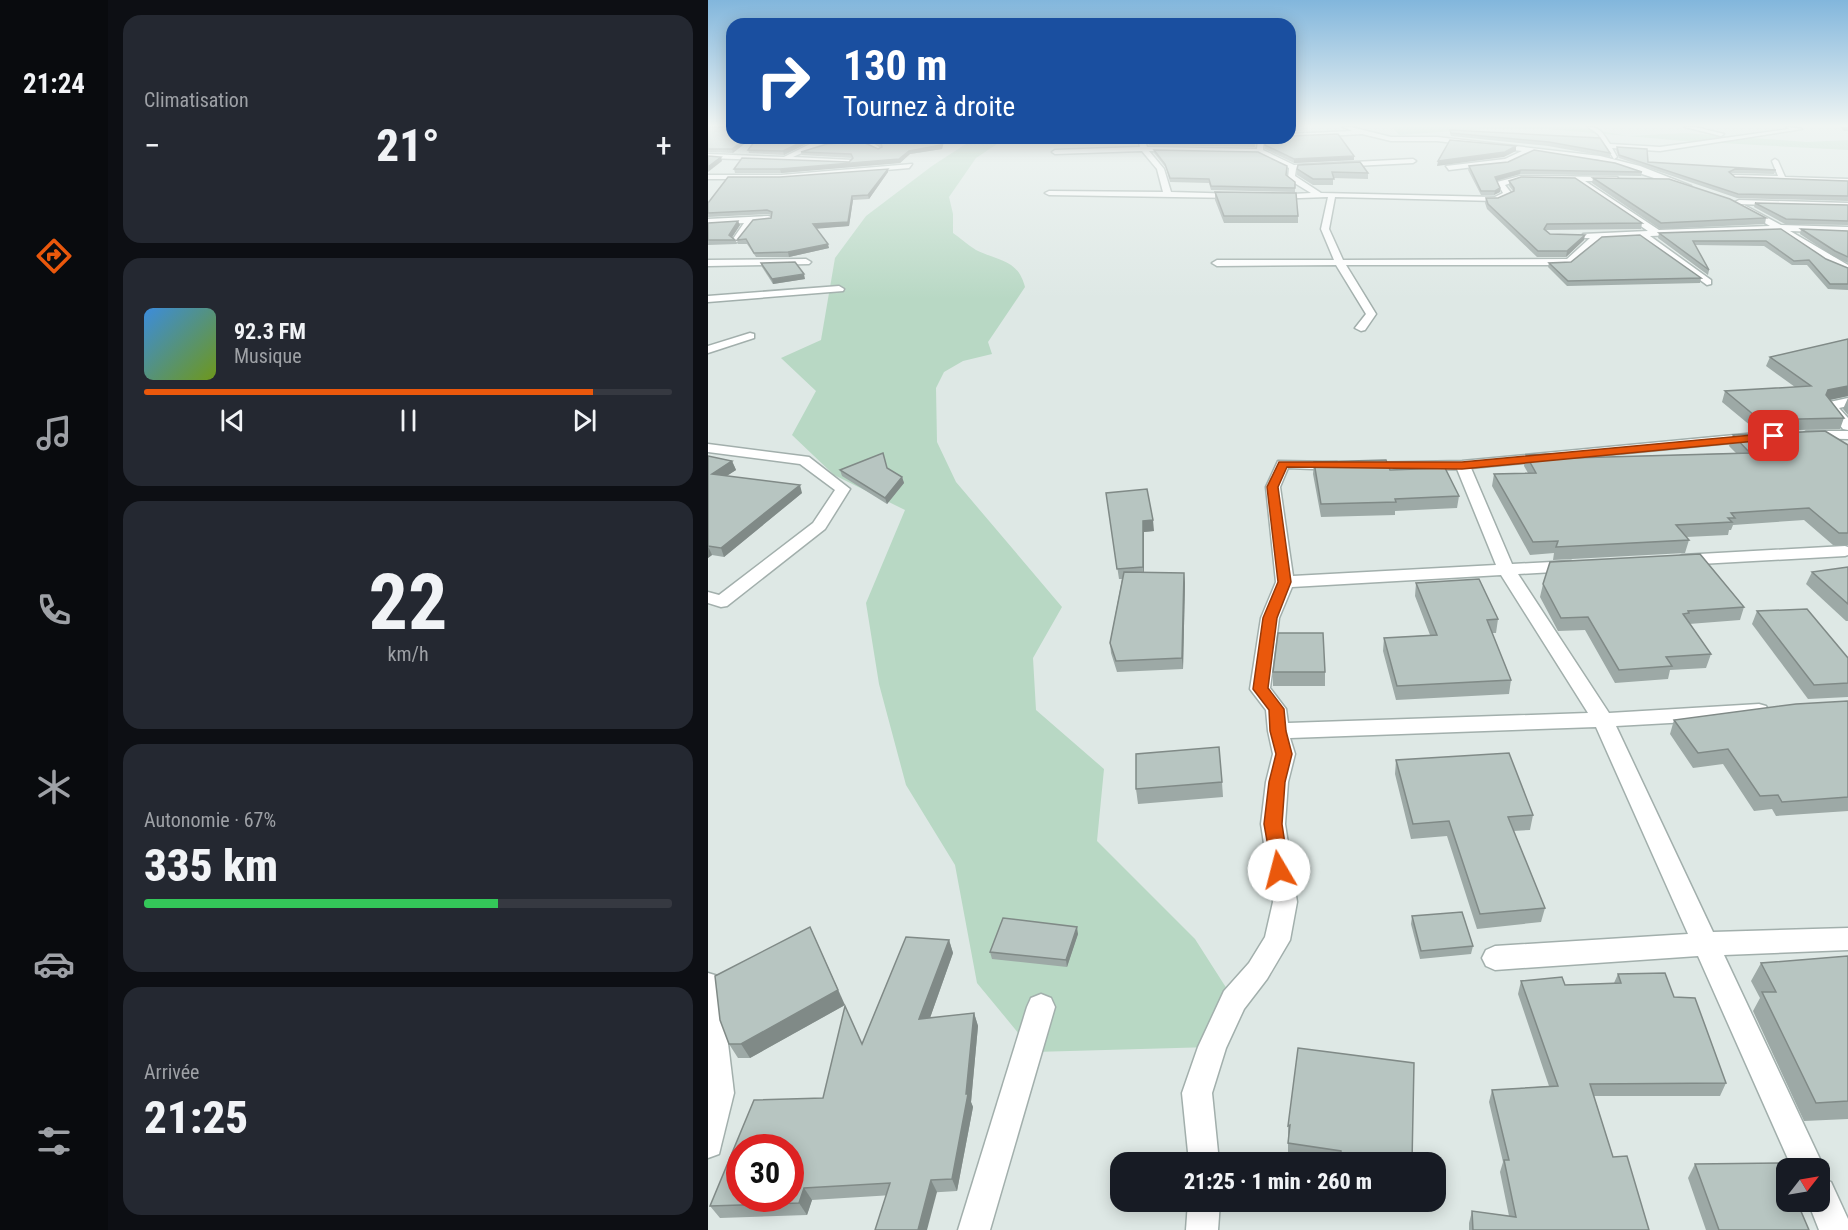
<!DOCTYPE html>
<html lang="fr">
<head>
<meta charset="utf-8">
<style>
	body { margin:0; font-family:"Roboto Condensed",sans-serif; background:#242831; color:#f1f3f6; height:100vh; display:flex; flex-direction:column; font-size:22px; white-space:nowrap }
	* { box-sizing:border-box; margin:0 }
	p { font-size:20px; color:#9ea1a6 }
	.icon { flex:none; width:33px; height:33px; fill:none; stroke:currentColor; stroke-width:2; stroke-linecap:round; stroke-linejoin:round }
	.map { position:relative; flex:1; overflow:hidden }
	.panel { display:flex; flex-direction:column; gap:15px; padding:15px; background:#0d0f14; width:600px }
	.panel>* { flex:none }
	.top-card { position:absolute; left:18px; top:18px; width:570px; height:126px; border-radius:18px; box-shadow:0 3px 15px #0003; background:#1a4fa0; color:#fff; overflow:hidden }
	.needle { width:39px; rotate:59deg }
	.controls { position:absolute; left:1068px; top:1158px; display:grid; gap:12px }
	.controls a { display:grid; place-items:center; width:54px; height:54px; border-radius:12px; background:#171b24; box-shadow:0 3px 15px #0003; font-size:30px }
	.speed { position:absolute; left:18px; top:1134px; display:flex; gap:12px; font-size:30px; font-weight:700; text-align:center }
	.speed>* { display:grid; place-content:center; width:78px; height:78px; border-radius:50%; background:#171b24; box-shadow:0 3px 15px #0003; line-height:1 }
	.speed .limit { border:9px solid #d22; background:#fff; color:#111 }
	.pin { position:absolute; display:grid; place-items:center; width:51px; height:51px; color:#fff; margin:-26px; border-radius:12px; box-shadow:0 3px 9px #0006 }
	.me { position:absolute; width:66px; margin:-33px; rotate:352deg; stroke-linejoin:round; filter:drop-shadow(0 0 4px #0008) }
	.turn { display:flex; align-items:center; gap:21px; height:126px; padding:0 18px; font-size:27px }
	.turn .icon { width:78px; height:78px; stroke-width:2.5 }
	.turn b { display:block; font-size:42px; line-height:51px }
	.big { font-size:45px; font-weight:800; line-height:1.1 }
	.panel .tile { flex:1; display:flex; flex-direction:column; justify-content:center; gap:9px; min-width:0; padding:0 21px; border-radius:18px; background:#242831 }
	.panel .dial { align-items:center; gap:0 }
	.dial b { font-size:78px; line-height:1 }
	.song { display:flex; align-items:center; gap:18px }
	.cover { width:72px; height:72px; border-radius:9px; background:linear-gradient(135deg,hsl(210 70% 55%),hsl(80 70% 35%)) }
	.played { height:6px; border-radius:3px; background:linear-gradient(90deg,#ea580c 85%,#363941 85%) }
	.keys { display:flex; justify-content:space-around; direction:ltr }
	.heat { display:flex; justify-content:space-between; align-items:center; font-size:33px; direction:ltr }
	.charge { height:9px; border-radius:4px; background:linear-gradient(90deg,#34c759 67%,#363941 0) }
	.trip { position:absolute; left:402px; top:1152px; width:336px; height:60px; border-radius:18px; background:#171b24; box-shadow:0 3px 15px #0003; font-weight:800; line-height:60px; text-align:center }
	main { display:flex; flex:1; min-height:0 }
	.menu { display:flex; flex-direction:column; width:108px; justify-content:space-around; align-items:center; background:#090b0e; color:#9ea1a6 }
	.menu .icon { width:42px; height:42px }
	.menu .current { color:#ea580c }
	.menu b { font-size:27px; color:#f1f3f6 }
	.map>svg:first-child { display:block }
	.green { fill:#b8d8c4 }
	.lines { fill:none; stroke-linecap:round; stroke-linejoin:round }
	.minor-casing { stroke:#a2afac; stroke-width:3 }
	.minor { fill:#fff; fill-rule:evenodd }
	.wall { fill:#9da9a6 }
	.shaded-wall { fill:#808a87 }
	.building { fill:#b7c5c1; stroke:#808a87; stroke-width:1.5; fill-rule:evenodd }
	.route { fill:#ea580c; stroke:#983908; stroke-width:1.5 }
</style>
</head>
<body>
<main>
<nav class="menu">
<b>21:24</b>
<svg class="icon current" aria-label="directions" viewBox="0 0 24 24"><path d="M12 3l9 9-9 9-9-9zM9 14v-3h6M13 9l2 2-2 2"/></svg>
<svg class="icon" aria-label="music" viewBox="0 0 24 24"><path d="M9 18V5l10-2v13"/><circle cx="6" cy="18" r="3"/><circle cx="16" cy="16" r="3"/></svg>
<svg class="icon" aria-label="phone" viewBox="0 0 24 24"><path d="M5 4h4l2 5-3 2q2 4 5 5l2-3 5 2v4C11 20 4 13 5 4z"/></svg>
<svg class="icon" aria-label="climate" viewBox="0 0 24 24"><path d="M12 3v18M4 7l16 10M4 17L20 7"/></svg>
<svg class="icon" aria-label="car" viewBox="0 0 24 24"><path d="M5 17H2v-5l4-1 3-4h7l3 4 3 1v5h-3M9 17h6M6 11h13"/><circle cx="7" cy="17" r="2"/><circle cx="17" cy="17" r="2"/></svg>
<svg class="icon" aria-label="filters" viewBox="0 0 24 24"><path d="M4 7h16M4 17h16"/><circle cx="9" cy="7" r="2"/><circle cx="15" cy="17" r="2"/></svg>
</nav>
<section class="panel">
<div class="tile"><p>Climatisation</p>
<div class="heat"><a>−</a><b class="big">21°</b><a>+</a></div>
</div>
<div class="tile">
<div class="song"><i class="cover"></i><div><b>92.3 FM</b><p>Musique</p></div></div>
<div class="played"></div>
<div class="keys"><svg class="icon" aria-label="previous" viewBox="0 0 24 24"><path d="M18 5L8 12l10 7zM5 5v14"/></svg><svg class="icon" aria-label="pause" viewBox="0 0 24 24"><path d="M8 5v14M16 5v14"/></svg><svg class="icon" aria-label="next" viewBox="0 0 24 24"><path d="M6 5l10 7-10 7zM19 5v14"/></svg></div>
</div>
<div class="tile dial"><b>22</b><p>km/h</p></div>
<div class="tile"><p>Autonomie · 67%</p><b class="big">335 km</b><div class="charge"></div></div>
<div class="tile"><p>Arrivée</p><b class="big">21:25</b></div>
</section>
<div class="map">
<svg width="1140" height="1230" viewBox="0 0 1140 1230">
	<rect width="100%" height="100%" fill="#dee8e5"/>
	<g class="green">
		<polygon points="684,127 871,127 920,136 977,133 1099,142 1140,140 1140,150 976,141 840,129 775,129 691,135"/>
		<path d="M267,138H298L268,158L241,197L245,214V233C252,238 260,245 268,250C290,261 310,259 317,287L280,342L284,354L255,361L236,372L228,388L229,442L248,482L354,607L325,658L328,710L396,769L389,841L487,939L526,1000L504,1047L326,1052L269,983L247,865L198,785L171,684L158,603L197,510L126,475L84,435L108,391L73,358L113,340L127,258L158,216L224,166Z"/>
	</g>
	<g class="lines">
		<defs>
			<g id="minor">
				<polygon points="635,127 643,127 683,137 729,137 892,156 932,166 983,186 976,188 892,160 822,152 799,163 741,170 738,166 797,159 814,151 729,141 683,141 654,134 582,138 582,134 644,131"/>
				<path d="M880,127C892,126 896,135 902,144L952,147L1081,129L1079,127L1094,129L952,151L904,148L909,157L906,159L890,134Z"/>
				<polygon points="977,127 987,127 1016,134 1013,136"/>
				<path d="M430,138H436L439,147L549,149L550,139L556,138L555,150L586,165L705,159L708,161L705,163L588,169L587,176L613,193L787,197L795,193L789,182L812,176L909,177L912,181H877L951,230L1062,226L1033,209L1032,207L1036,205L1073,225L1140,227V233L1082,231L1140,265V272L1070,231L942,236L1003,280V284L999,285L932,236L893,238L861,265H638L668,314L657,330L653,331L647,328L658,314L628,265L509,266L504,263L509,260H626L613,229L620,197L563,199V195H566L603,193L580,179L581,168L551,153L441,151L456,169L463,192L532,194L533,196L529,198L341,195L337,193L341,191L455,192L449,169L434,151L347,154L344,152L347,150L432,147ZM812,180L867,181L940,231L875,234V238H882L859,259L635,260L621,229L627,197L788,201L804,194L797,185Z"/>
				<path d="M160,140L173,148V150C166,150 163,145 156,144C131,142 107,146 85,157L144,160L142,163L0,158V154L76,157L104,143Z"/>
				<polygon points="1067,159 1070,161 1077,177 1140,179 1140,183 1026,179 1022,177 1026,175 1070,176 1064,161"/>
				<polygon points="204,164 201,168 73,179 0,179 0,175 73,175"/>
				<polygon points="1031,200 1140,203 1140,207 1028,204 1027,202"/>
				<polygon points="60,216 63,217 63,221 45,222 32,241 29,242 25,239 36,223 0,225 0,219"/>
				<polygon points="98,259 103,262 101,264 0,266 0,260"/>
				<polygon points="131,286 136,289 135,291 0,302 0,296"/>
				<polygon points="42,333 46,334 46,338 0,353 0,346"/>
				<polygon points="1140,398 1140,406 1131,408 1140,418 1140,430 1135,429 1116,406 1117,403"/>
				<polygon points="1099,431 1140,431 1140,439 1094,438 1092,435"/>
				<path d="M1048,433L1055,437L1053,440L763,468L804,564L863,561L871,566L863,571L810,574L901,713L1051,704L1058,706L1061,711L1058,716L1051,718L908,726L1005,932L1140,928V950L1016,955L1111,1157L1116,1168L1112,1177L1123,1182L1140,1219V1230H1111L1100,1202H1112V1168H1084L990,956L787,970L778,966L774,958L778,950L787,946L980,934L888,727L582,738L587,754L580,782L577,824L589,902L582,940L559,979L536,1009L518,1048L504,1093L511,1162H481L474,1093L490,1047L516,991L541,963L557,937L565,902L553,824L558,782L565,754L560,731L558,710L542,689L553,618L568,582L558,487L570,461L629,462L636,466L629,470L580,468L572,487L585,576L788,565L749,469L657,470L652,469L650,466L652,463L754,461ZM793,575L880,713L580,723L578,709L562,688L571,618L584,587Z"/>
				<polygon points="0,444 101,457 142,489 117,529 19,606 13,607 0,603 0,592 11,595 105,523 127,490 92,464 0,452"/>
				<polygon points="1137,546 1140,547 1140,555 1137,556 974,565 966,560 974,555"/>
				<polygon points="0,973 10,976 13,985 26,1093 11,1154 0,1158"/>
				<polygon points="333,994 343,998 347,1007 282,1230 250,1230 319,1007 323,998"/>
				<polygon points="480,1202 512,1202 510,1230 478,1230"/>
			</g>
		</defs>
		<use href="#minor" class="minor-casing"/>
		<use href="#minor" class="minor"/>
	</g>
	<g class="wall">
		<polygon points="0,127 24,127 25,153 0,152"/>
		<polygon points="1132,127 1140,127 1140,131 1136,131"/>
		<polygon points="742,130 892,138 902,153 902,157 840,146 743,136 742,133"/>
		<polygon points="160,138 237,138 234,149 202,154 192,163 73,173 27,173 26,169 141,162 144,158 94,155 93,152 170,149 174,147"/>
		<polygon points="438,138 518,138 517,138 548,138 547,147 441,145"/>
		<polygon points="558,138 646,156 646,160 586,163 557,149"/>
		<polygon points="104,141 76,155 41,153 40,150"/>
		<polygon points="909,147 940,162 1068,170 1066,174 1026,173 1023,174 1027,177 1140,181 1140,201 1029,198 911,158 908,150"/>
		<polygon points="446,150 578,175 587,182 587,192 503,190 501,183 462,182 458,168 446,153"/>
		<polygon points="800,162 934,172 933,176 812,174 789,181 792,192 786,195 773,195 760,170 761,166"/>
		<polygon points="589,169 660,173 660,179 625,178 625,185 605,185 589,175"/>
		<polygon points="180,172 161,199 145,200 141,226 108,228 121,248 81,257 48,257 39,244 30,244 29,240 63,218 63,215 60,214 0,217 0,203 72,177"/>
		<polygon points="885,178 1058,218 1057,224 952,229 884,183"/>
		<polygon points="801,181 934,223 933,229 838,230 842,234 876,240 858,257 829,257 779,209 777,203 778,198 790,198 805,191 801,186"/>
		<polygon points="507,192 590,216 590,223 516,223 507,200"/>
		<polygon points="1047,203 1140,205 1140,225 1077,224 1046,207"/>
		<polygon points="0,223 32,225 24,237 27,240 29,244 0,245"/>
		<polygon points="1073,229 1118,259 1140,268 1140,290 1120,289 1099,265 1084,265 1056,246 987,245 1001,270 1000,275 950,238 951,233"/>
		<polygon points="1093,229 1140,231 1140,263 1125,256 1092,234"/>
		<polygon points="53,263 97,279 65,284 54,267"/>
		<polygon points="841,263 993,278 992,283 859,286 840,267"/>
		<polygon points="1140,339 1140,396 1121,400 1136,418 1132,429 1049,431 1014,402 1017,391 1087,387 1058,366 1062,357"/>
		<polygon points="1140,398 1140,415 1135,409"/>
		<polygon points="1025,435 1140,445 1140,545 1125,545 1096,520 1025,525 1023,530 1021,530 1020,535 978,537 981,540 977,553 845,560 846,553 822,555 784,486 786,474 820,473 816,466 818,455 863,458 1028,453 1021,446"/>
		<polygon points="0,456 24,461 28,470 18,476 94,493 16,557 4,555 0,558"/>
		<polygon points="606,462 682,470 751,496 749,508 687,511 687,515 613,517 605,474"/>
		<polygon points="179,468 194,477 196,483 179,504 134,476 132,470"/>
		<polygon points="398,493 446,531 436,532 436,573 476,573 477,583 475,669 409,672 403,653 402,643 414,579 411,579"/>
		<polygon points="1140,567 1140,621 1138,621 1098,584 1104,572"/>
		<polygon points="708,583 790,619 788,633 784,633 803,680 801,694 688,700 675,651 676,638 722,635 707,596"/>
		<polygon points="835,584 1036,607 1032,620 981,624 1003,654 998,668 962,670 960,679 907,683 877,630 850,631 832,597"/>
		<polygon points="1049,611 1140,658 1140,697 1100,699 1044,624"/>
		<rect x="565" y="672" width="52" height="14"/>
		<polygon points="1140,701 1140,811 1068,816 1064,809 1046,811 1015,764 985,768 962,734 966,720"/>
		<polygon points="688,760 825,815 822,830 805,831 837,908 833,922 769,929 739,836 703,839 687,774"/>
		<polygon points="514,782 515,797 430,804 428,789"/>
		<polygon points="704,916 765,946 763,954 712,959 703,924"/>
		<polygon points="370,934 359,967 284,959 282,952"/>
		<polygon points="241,940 245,953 222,1018 266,1013 270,1026 263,1102 265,1107 249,1191 104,1200 99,1215 12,1218 2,1206 115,1098 154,1043"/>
		<polygon points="1140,956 1140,1119 1096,1121 1045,1011 1052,998 1043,981 1053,963"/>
		<polygon points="910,974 966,997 1018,1083 1012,1096 886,1096 905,1157 941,1230 761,1230 761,1223 764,1211 801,1216 792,1172 795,1162 781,1102 784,1090 841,1086 810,994 813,981 857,985 906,983"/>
		<polygon points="137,1005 42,1058 30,1058 21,1044"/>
		<polygon points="706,1063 704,1162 617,1162 580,1157 580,1126"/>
		<polygon points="987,1164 1101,1230 998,1230 980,1178"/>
	</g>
	<g class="shaded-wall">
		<polygon points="39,138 44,138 25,153 24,149"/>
		<polygon points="102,138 155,138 104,141 76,155 75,151"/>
		<polygon points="235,138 237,138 234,149 202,154 192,163 73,173 72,169 191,159 201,151"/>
		<polygon points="808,146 808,151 796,157 729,166 730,161"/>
		<polygon points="646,156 646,160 586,163 586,159"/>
		<polygon points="13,157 14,161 0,172 0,167"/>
		<polygon points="180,169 180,172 161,199 160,195"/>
		<polygon points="813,170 812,174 787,181 787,177"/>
		<polygon points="792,188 792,192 786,195 787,191"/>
		<polygon points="144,196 145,200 141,226 106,229 105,224"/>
		<polygon points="30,221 32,225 23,239 21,235"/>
		<polygon points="877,235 876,240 858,257 859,251"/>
		<polygon points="120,244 121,248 81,257 80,252"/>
		<polygon points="96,274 97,279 65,284 64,279"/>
		<polygon points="1140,386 1140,396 1117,401 1118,395 1120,390"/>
		<polygon points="24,461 28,470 8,483 4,474"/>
		<polygon points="194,477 196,483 179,504 177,498"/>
		<polygon points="92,485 94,493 16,557 13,548"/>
		<polygon points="445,520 446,531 436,532 436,578 435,567 435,521"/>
		<polygon points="0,546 4,555 0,558"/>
		<polygon points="476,573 477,583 475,669 474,658"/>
		<polygon points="102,927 137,1005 42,1058 33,1044"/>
		<polygon points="369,927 370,934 359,967 358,960"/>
		<polygon points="241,940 245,953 217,1032 211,1019"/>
		<polygon points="266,1013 270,1026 263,1102 265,1107 249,1191 244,1179 258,1094"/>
		<polygon points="223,1180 229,1192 219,1230 210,1230"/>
		<polygon points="96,1188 104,1200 99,1215 91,1203"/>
	</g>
	<g class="building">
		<polygon points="0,127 24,127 24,138 39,138 24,149 0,149"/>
		<polygon points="742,130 892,138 902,153 841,142 743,133"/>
		<polygon points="630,134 646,156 586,159 557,145 558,138 582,138 582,136"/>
		<polygon points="49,138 102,138 75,151 40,150"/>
		<polygon points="165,138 235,138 233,145 201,151 191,159 72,169 26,169 34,158 141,162 145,158 143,154 93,152 119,144 146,142 157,143 170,149 174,147 173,143"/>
		<polygon points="439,138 514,138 513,139 547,138 547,143 440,141"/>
		<polygon points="742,140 808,146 797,152 730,161"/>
		<polygon points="909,147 939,149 940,162 1068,170 1027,169 1021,172 1027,177 1140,181 1140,196 1030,194 911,155"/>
		<polygon points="446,150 550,152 579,166 578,175 587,182 587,188 503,186 501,179 462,178 457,164"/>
		<polygon points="826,150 907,163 934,172 813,170 787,177 792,188 787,191 773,191 761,166 800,162"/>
		<polygon points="0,156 13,157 0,167"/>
		<polygon points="652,162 660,173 624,172 626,179 605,179 589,169 590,165"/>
		<polygon points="180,169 160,195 144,196 140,222 105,224 120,244 80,252 46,253 38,239 29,240 45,220 63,218 64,212 59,210 0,213 0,203 20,177 72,177"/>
		<polygon points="813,177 867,178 934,223 839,224 836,229 842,234 877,235 859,251 830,251 780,204 778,198 790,198 806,191 806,188 801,181"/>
		<polygon points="885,178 961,179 1022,199 1058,218 953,223"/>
		<polygon points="507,192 588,193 590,216 516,216"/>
		<polygon points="1047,203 1140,205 1140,221 1078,219"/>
		<polygon points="30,221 21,235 27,240 0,240 0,223"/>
		<polygon points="1073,229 1118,259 1140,268 1140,284 1122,284 1101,260 1086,261 1058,241 985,241 1001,270 951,233"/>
		<polygon points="1093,229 1140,231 1140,257 1127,251"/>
		<polygon points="932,235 993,278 860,281 841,263 863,262 894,237"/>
		<polygon points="87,262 96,274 64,279 53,263"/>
		<polygon points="1140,339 1140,386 1120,390 1118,395 1136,418 1052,420 1017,391 1103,386 1062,357"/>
		<polygon points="1117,431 1140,445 1140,533 1131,533 1101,508 1023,513 1027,518 1020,518 1024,522 968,525 981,540 848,547 850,541 825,542 786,474 828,473 818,455 860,453 863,458 1042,453 1025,435"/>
		<polygon points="175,453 179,468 194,477 177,498 132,470"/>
		<polygon points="0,456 24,461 4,474 92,485 13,548 0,546"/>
		<polygon points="678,460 682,470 737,468 751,496 687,499 688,502 613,504 606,462"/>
		<polygon points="439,489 445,520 435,521 435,567 409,569 398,493"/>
		<polygon points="992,554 1036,607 980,611 981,613 975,614 1003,654 958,657 964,666 911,670 880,617 853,618 835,584 842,562"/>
		<polygon points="1140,567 1140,604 1104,572"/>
		<polygon points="416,572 476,573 474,658 408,661 402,643"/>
		<polygon points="771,579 790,619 779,620 803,680 689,686 676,638 729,635 708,583"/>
		<polygon points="1099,609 1140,658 1140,683 1106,685 1049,611"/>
		<polygon points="570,633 615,633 617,672 565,672"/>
		<polygon points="1140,701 1140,797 1074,802 1070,795 1052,796 1020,749 990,753 966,720 1088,704"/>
		<polygon points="511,747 514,782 428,789 428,754"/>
		<polygon points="801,753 825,815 800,817 837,908 772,914 741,821 705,824 688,760"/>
		<polygon points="754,912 765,946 713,951 704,916"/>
		<polygon points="295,918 369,927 358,960 282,952"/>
		<polygon points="102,927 130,990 33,1044 21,1044 12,1020 7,976"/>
		<path d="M198,937L241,940L211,1019L266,1013L258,1094H260L244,1179L223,1180L210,1230H167L182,1183L96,1188L91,1203L2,1206L46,1100L115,1098L137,1006L154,1044ZM32,1148H82V1198H32Z"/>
		<polygon points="1140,956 1140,1101 1108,1103 1054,992 1068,992 1053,963"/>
		<polygon points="957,973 966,997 987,998 1018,1083 882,1084 905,1157 919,1156 941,1230 765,1230 764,1211 808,1217 796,1160 801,1160 784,1090 850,1086 813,981 854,977 857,985 913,983 910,974"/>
		<polygon points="590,1048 706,1063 704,1162 633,1162 633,1151 580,1143 582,1125 580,1126"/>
		<polygon points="1073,1163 1078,1177 1078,1202 1089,1202 1101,1230 1011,1230 987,1164"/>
	</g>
	<linearGradient id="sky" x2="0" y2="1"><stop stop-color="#82b6dc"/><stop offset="0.42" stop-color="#f0f5f3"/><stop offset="1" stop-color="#f0f5f3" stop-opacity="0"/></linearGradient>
	<rect width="1140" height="299" fill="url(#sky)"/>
	<polygon class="route" points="1066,433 1071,436 1069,439 754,469 579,467 570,487 583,582 569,618 560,688 576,709 578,731 584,754 577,782 574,824 581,870 578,875 571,877 565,875 556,824 561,782 568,754 562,731 561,710 545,689 555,618 570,582 559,487 571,462 754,462"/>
</svg>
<div class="controls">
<a><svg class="needle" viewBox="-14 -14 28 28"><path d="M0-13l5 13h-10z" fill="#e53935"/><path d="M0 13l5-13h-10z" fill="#9ea1a6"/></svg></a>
</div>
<div class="speed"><div class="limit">30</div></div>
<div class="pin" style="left:1066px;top:436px;background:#d93025"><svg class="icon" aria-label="arrive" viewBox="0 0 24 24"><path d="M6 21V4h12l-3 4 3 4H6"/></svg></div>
<svg class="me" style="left:571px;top:870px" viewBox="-20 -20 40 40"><circle r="19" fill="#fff"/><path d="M0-13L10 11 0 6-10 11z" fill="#ea580c"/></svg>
<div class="trip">21:25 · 1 min · 260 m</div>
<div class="top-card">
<div class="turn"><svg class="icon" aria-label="right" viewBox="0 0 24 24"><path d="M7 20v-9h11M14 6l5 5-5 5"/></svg><div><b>130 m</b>Tournez à droite</div></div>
</div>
</div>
</main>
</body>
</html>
